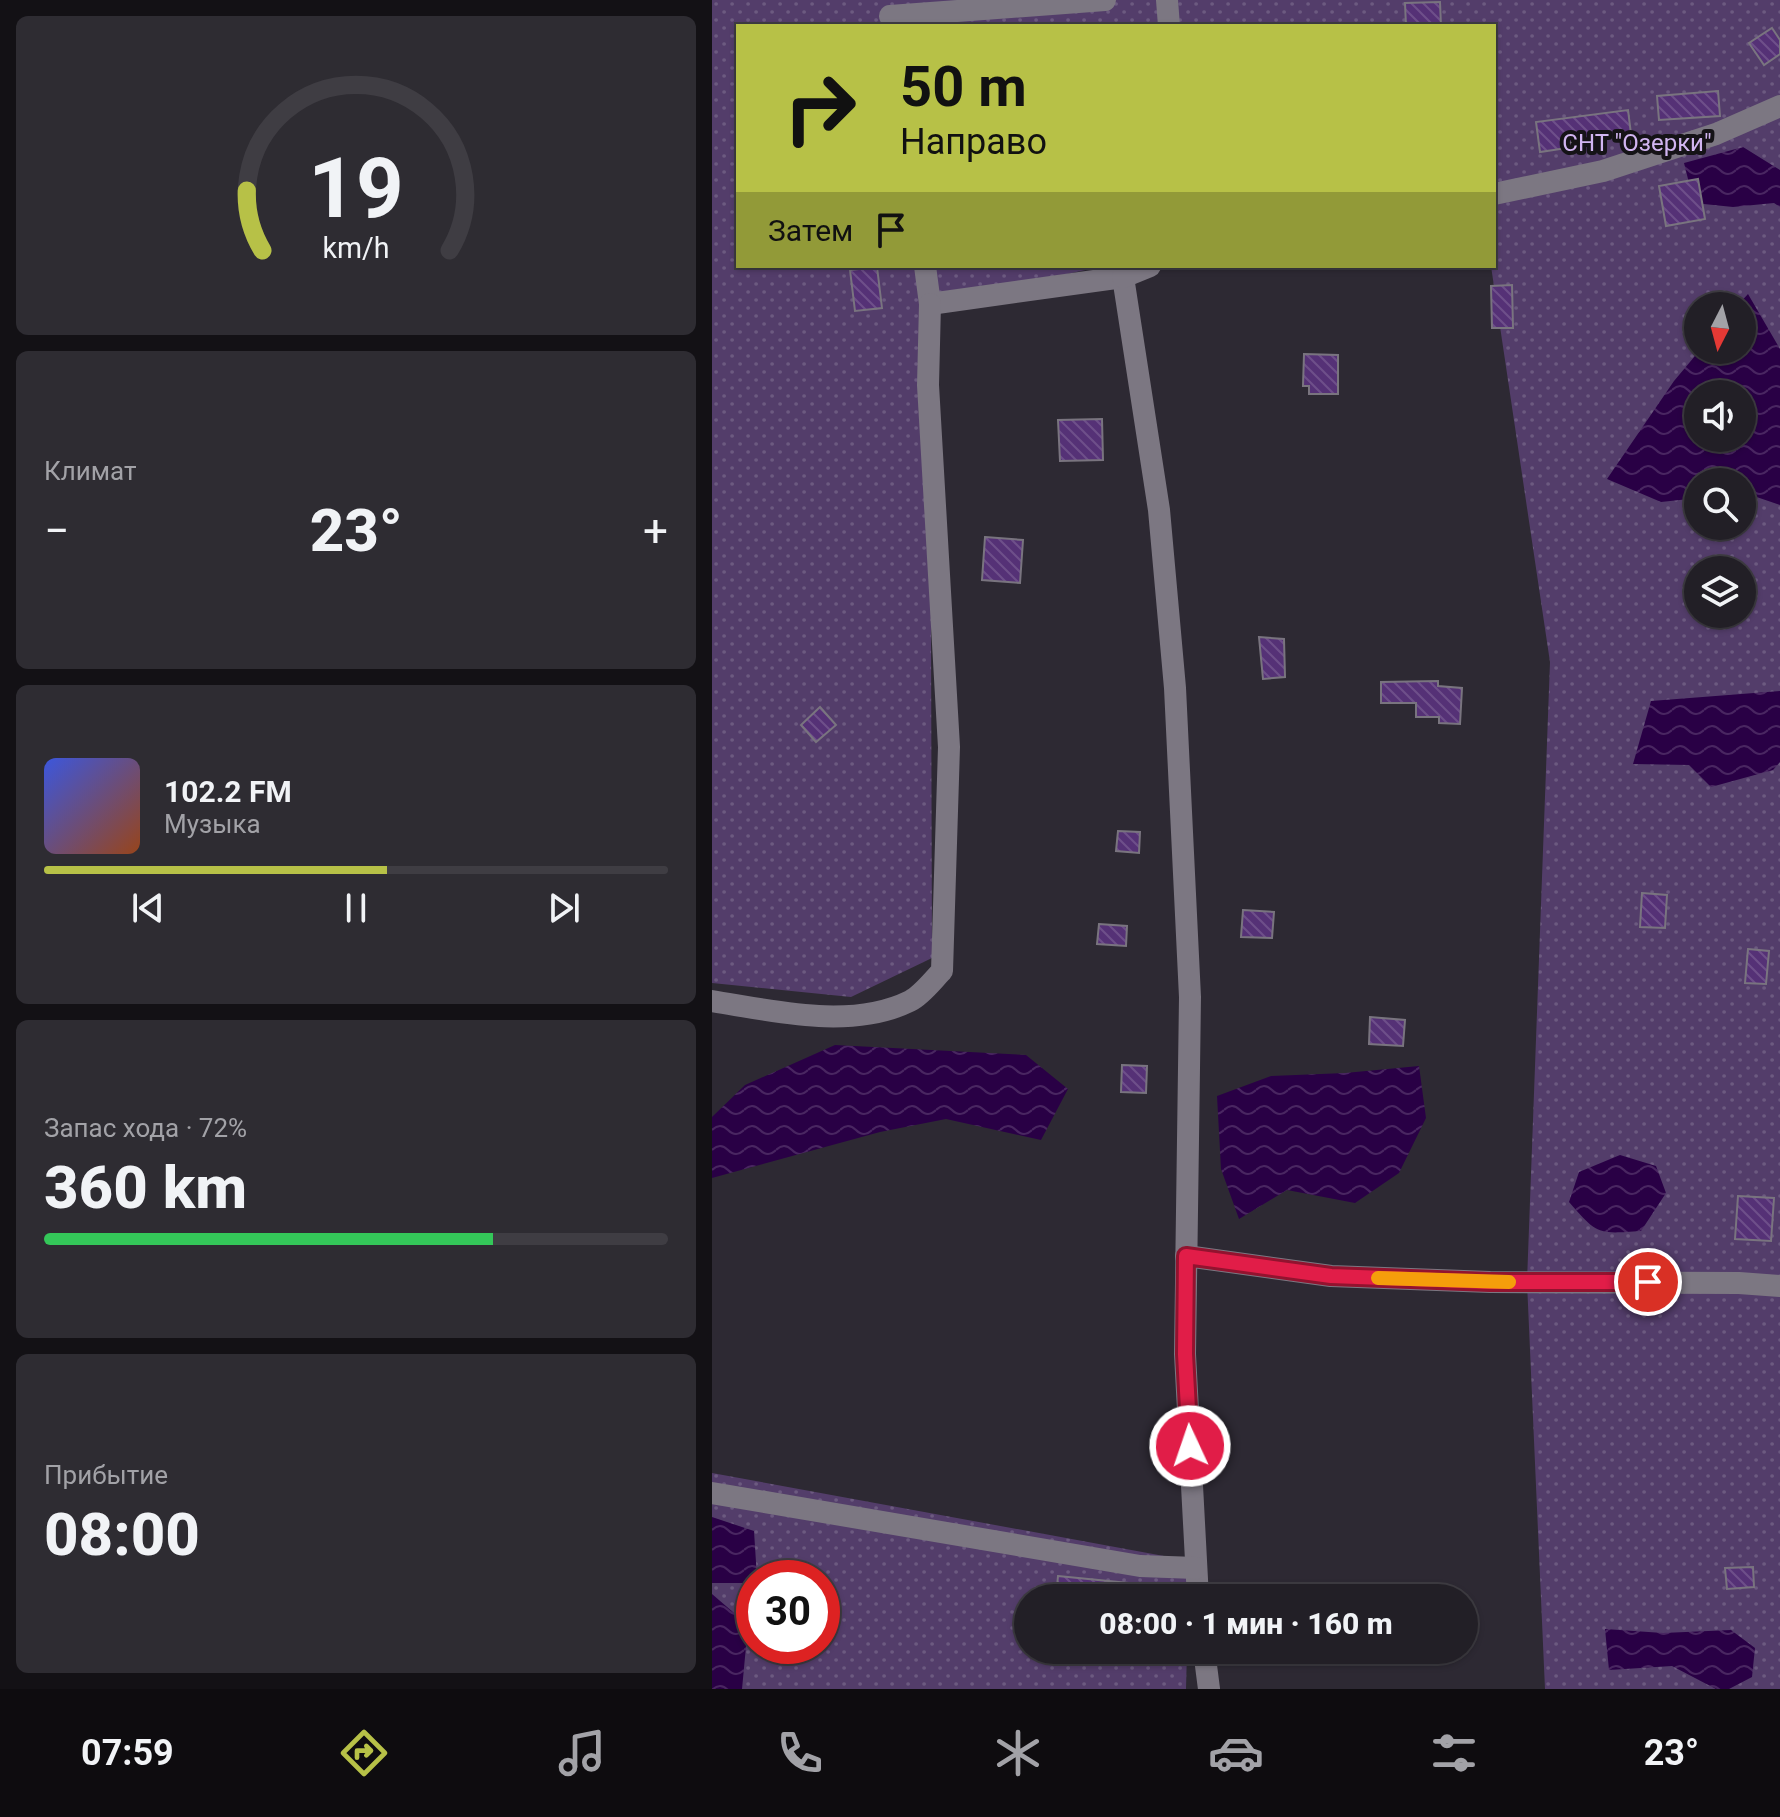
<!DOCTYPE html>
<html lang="ru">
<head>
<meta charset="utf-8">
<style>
	body { margin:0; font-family:Roboto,sans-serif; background:#2e2c32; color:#f1f3f6; height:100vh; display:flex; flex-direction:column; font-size:30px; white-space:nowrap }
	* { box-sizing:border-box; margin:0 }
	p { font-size:26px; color:#a2a2a7 }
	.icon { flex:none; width:44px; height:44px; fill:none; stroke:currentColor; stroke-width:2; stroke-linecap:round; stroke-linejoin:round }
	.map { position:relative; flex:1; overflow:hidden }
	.sheet { display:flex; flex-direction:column; gap:16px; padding:16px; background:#131115; width:712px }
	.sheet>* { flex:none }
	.hud { position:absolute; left:24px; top:24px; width:760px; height:244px; border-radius:0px; box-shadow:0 2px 6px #0004,0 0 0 2px #3f3d43; background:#b7c147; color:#111; overflow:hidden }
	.needle { width:52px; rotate:186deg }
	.buttons { position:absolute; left:972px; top:292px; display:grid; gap:16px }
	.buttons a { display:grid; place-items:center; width:72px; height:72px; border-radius:50%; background:#221f26; box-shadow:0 2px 6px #0004,0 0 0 2px #3f3d43; font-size:40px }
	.speed { position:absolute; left:24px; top:1560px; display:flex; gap:16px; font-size:40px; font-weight:700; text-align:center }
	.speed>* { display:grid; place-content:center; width:104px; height:104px; border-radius:50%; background:#221f26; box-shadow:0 2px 6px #0004,0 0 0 2px #3f3d43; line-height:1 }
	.speed .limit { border:12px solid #d22; background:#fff; color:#111 }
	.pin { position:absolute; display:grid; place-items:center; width:68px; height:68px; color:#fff; margin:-34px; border:4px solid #fff; border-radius:50%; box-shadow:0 2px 8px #0007 }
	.me { position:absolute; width:88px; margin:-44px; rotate:357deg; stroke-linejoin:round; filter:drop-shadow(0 0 6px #0008) }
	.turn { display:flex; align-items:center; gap:28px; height:168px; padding:0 32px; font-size:36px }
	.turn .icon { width:104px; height:104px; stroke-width:2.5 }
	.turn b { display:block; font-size:56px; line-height:68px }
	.then { display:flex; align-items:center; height:76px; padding:0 32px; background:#0003; gap:16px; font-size:30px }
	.big { font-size:60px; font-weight:800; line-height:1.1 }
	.sheet .widget { flex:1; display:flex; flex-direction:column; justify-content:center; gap:12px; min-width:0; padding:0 28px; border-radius:12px; background:#2e2c32 }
	.sheet .dial { align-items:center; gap:0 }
	.dial svg { height:208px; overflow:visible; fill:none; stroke:#3f3d43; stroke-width:7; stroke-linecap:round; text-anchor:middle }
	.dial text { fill:#f1f3f6; stroke:none }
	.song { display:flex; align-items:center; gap:24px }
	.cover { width:96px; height:96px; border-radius:12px; background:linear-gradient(135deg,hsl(230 70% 55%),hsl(20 70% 35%)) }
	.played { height:8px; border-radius:4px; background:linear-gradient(90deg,#b7c147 55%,#3f3d43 55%) }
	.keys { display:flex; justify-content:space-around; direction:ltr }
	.heat { display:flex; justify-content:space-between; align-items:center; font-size:44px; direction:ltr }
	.charge { height:12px; border-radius:6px; background:linear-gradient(90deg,#34c759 72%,#3f3d43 0) }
	.trip { position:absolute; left:302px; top:1584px; width:464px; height:80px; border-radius:40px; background:#221f26; box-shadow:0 2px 6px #0004,0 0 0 2px #3f3d43; font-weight:800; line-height:80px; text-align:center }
	.tab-bar { display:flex; height:128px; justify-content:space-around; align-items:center; background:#0e0c0f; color:#a2a2a7 }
	.tab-bar .icon { width:56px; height:56px }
	.tab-bar .on { color:#b7c147 }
	.tab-bar b { font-size:36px; color:#f1f3f6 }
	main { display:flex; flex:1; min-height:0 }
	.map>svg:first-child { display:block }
	.grass { fill:url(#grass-dots); fill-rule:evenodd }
	.water { fill:url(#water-waves); fill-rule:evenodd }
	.building { fill:url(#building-back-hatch); stroke:#79747f; stroke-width:2 }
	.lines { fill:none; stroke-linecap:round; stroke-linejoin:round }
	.minor { stroke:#7c7782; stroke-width:22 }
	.route-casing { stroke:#92132f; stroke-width:20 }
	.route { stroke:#e11d48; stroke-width:14 }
	.slow { stroke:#f59e0b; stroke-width:14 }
	.labels { text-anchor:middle; stroke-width:8; stroke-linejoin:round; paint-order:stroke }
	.park-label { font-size:24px; fill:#d1b5f1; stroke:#151317 }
</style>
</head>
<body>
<main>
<section class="sheet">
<div class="widget dial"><svg viewBox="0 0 100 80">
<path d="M14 69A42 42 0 1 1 86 69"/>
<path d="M14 69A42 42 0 0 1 8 46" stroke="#b7c147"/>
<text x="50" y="56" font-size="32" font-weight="700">19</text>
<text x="50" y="72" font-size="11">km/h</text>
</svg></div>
<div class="widget"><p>Климат</p>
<div class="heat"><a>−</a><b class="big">23°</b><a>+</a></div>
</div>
<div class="widget">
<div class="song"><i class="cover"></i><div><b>102.2 FM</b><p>Музыка</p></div></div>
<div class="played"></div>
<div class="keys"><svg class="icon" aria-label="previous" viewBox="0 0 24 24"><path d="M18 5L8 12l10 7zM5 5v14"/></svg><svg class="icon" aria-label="pause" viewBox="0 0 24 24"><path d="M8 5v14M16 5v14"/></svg><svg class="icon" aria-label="next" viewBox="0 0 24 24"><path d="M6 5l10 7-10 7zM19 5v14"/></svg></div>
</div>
<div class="widget"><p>Запас хода · 72%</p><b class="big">360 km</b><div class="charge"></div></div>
<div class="widget"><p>Прибытие</p><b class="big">08:00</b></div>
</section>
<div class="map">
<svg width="1068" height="1689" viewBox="0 0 1068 1689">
	<defs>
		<pattern id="grass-dots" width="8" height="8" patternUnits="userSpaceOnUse" patternTransform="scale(2)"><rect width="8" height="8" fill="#533d6a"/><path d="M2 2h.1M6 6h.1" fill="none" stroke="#6c5a80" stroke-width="1.8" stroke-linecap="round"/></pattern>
		<pattern id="water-waves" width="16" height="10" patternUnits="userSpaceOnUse" patternTransform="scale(2)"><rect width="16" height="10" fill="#290045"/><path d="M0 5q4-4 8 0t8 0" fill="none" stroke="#492661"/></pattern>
		<pattern id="building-back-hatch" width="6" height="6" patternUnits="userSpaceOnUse" patternTransform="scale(2)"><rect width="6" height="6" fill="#553176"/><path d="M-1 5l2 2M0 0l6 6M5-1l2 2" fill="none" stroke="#6e4f8a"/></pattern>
	</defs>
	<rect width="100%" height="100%" fill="#2d2933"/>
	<g class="grass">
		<path d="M0,0H1068V1689H833L815,1282L838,662L779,266H782V26H26V266H391L218,305L220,958L139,997L0,983ZM986,306H1030V350H986ZM986,394H1030V438H986ZM986,482H1030V526H986ZM986,570H1030V614H986Z"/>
		<path d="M0,1473L479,1561L478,1598H316V1650H475L474,1689H0ZM42,1578H110V1646H42Z"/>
	</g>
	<g class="water">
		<polygon points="1031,147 1068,170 1068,207 1062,203 1021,207 982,203 972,163"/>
		<path d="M1036,294L1068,349V505L1030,492V482H986V498L949,502L895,479L962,381L988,350H1030V306H1025ZM1030,394V438H986V394Z"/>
		<polygon points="1068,691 1068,762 1061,770 999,787 977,765 921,764 939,701"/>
		<polygon points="123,1045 314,1055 356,1089 329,1140 234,1119 168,1132 0,1178 0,1117 33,1085"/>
		<polygon points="707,1066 714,1118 687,1173 643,1203 575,1190 527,1219 509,1169 505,1096 559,1076 633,1073"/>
		<path d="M908,1155L944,1166L954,1193L929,1231C885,1234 886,1235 857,1202L867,1172Z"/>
		<polygon points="0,1517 42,1531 45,1578 42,1578 42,1583 0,1583"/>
		<polygon points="0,1594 36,1625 30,1689 0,1689"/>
		<polygon points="893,1629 951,1633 1019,1630 1043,1648 1040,1677 1017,1689 1004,1689 960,1666 897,1670"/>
	</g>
	<g class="building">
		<polygon points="728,2 729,26 694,26 693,3"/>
		<polygon points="1060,28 1068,40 1068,54 1052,65 1037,43"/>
		<polygon points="1006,91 1008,116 947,120 945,96"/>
		<polygon points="916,110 919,134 854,143 855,148 828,152 824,122"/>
		<polygon points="986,179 993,219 954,226 947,186"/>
		<polygon points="165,267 170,308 143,311 138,270"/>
		<polygon points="800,285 801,328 780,328 779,286"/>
		<polygon points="592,354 626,355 626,394 597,394 597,386 591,386"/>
		<polygon points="390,419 391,460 348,461 346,420"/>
		<polygon points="273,537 311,540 308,583 270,580"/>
		<polygon points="547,637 572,639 573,677 551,679"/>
		<polygon points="726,681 726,686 750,688 748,724 727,723 727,717 704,717 704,703 669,703 669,682"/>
		<polygon points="108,707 124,725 104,742 89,725"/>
		<polygon points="406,831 428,832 427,853 404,851"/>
		<polygon points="930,893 955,895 953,928 928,927"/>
		<polygon points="531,910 562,912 560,938 529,937"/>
		<polygon points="387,924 415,926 414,946 385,944"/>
		<polygon points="1036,949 1057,951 1054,984 1033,983"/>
		<polygon points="658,1017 693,1020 691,1046 657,1044"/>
		<polygon points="410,1065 435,1066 434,1093 409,1092"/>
		<polygon points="1026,1196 1062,1198 1059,1241 1023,1239"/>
		<polygon points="1041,1567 1042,1587 1015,1589 1013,1568"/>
		<polygon points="346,1576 416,1583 415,1598 344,1598"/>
	</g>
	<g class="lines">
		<g class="minor">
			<polyline points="455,0 457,26"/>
			<polyline points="178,16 393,0"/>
			<polyline points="782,194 891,171 1004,134 1068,106"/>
			<polyline points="213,266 218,304 411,277 447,510 463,688 478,997 473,1354 486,1598"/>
			<polyline points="411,277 438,266"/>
			<path d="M0,1001C62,1011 139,1030 198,1001C210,995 221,980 230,971L237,747L216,385L218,304"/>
			<polyline points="474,1256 619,1276 778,1282 1027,1283 1068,1286"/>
			<polyline points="0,1493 428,1566 484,1568"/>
			<polyline points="492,1650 497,1689"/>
		</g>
	</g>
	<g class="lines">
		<defs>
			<polyline id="route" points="478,1446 473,1354 474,1256 619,1276 778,1282 936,1282"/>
		</defs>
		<use href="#route" class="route-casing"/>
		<use href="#route" class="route"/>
		<polyline class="slow" points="666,1278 797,1282"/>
	</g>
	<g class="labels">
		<g class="park-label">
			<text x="925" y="151">СНТ "Озерки"</text>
		</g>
	</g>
</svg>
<div class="buttons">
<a><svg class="needle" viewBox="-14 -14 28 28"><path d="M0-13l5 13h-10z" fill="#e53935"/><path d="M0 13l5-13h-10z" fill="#a2a2a7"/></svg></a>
<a><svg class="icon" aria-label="sound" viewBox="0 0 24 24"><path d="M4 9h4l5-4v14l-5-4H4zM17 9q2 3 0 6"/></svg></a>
<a><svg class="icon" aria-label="search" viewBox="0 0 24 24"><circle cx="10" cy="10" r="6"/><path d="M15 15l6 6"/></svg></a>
<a><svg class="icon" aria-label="layers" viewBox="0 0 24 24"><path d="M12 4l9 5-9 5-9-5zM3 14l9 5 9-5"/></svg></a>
</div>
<div class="speed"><div class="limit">30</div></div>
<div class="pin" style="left:936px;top:1282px;background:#d93025"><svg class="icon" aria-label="arrive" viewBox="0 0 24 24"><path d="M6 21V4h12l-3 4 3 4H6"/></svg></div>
<svg class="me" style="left:478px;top:1446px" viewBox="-20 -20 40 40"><circle r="17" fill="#e11d48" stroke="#fff" stroke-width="3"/><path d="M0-11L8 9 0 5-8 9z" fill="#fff"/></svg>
<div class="trip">08:00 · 1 мин · 160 m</div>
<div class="hud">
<div class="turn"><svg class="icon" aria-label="right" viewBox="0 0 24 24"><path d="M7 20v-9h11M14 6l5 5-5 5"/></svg><div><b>50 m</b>Направо</div></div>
<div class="then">Затем<svg class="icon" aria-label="arrive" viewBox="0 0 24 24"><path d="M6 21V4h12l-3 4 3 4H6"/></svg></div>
</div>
</div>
</main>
<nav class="tab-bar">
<b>07:59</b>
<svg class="icon on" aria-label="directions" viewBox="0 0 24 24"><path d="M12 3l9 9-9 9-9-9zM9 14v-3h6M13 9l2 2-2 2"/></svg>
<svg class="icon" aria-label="music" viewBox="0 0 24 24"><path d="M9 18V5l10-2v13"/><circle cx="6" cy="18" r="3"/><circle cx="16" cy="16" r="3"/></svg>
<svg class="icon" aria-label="phone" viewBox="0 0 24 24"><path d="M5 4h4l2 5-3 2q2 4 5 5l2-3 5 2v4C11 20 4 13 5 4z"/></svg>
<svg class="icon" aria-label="climate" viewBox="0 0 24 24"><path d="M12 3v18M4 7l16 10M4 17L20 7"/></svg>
<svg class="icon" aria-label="car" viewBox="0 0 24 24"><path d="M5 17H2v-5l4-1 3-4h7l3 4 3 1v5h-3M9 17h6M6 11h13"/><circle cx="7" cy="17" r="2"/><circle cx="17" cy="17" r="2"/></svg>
<svg class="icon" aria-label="filters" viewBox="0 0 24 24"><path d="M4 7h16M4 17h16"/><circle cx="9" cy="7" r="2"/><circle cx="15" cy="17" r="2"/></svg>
<b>23°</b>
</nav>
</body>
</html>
